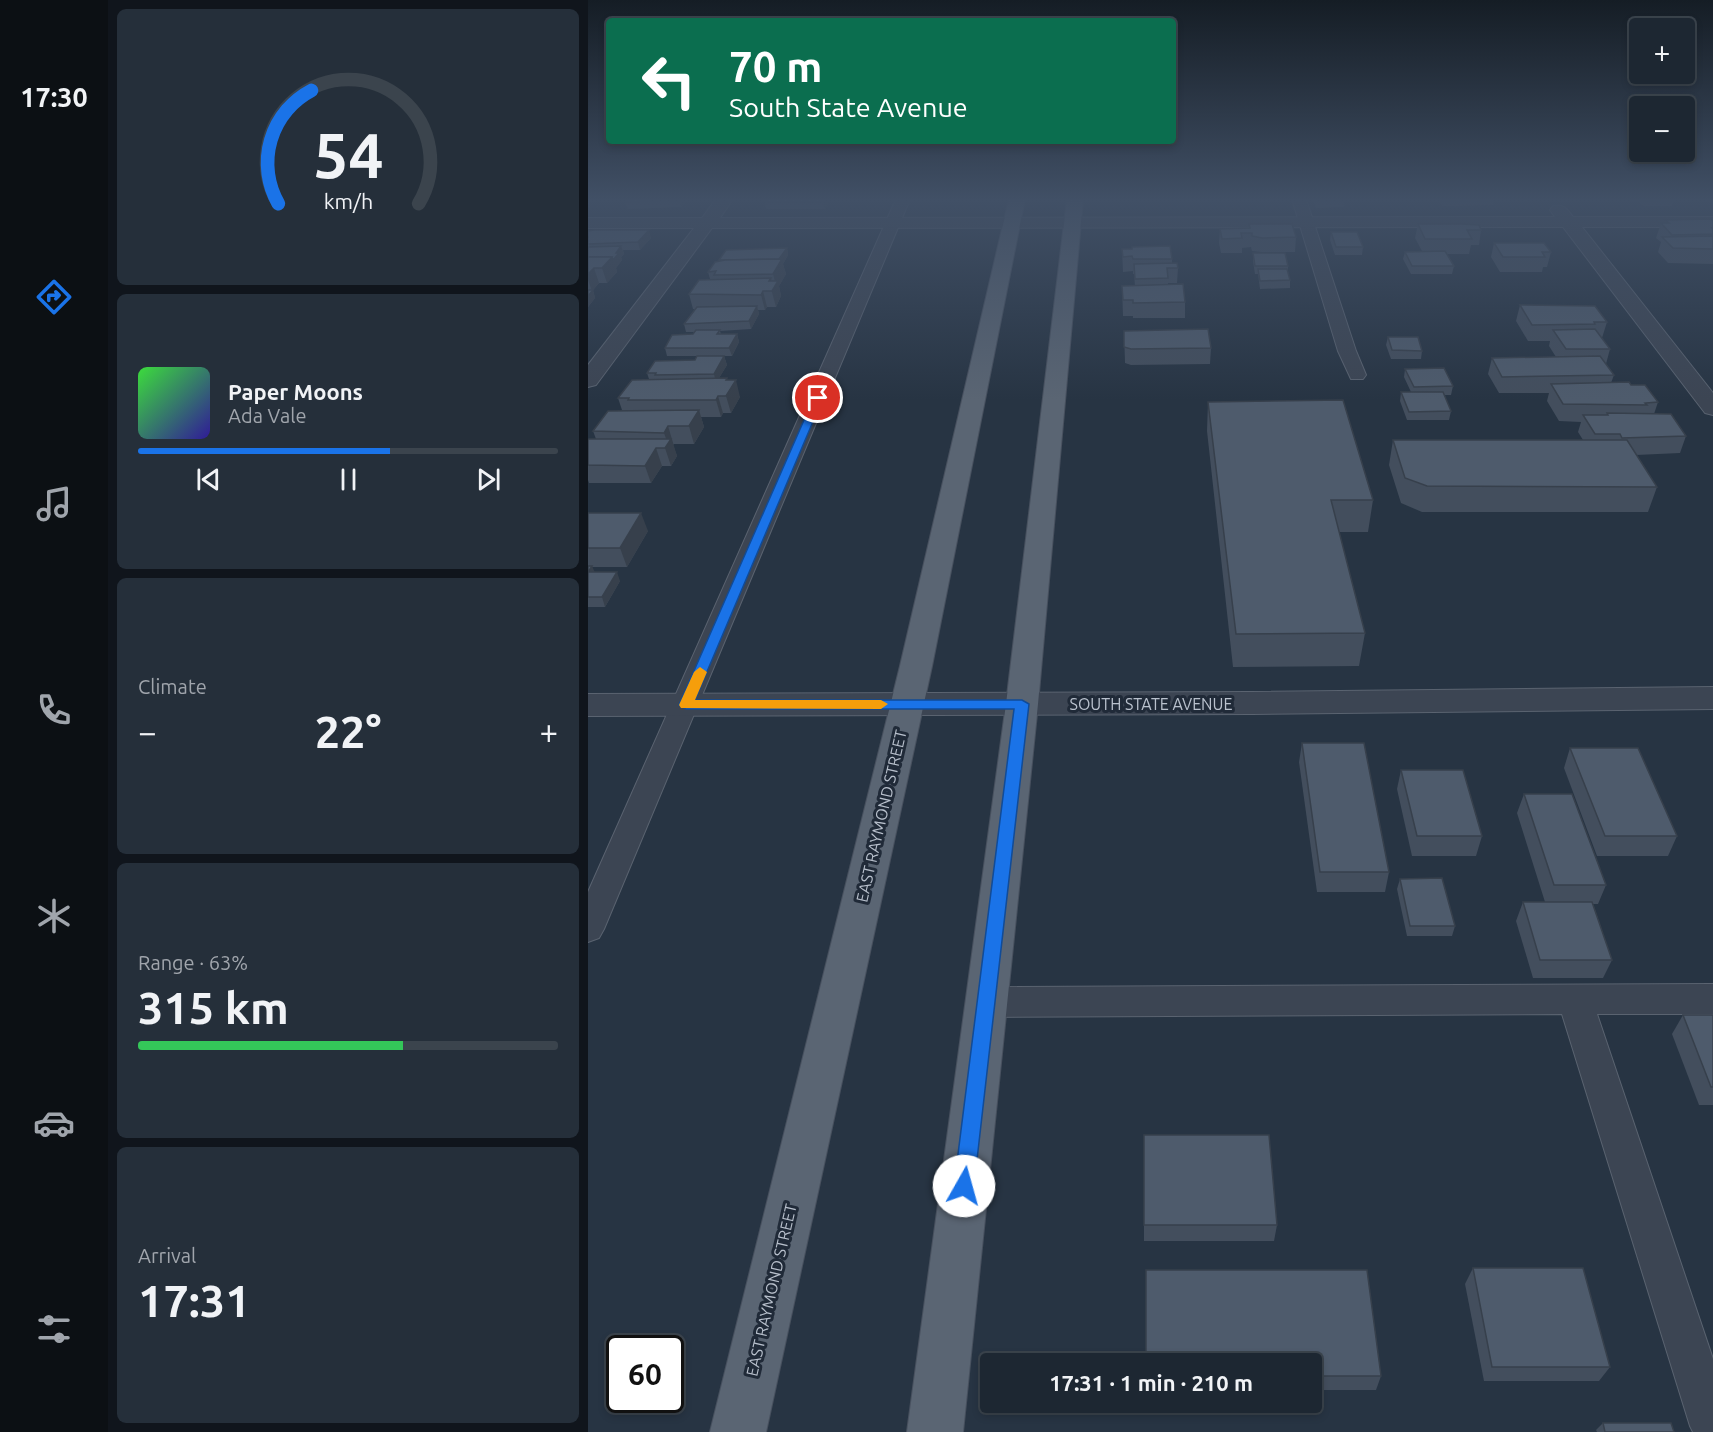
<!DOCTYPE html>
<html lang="en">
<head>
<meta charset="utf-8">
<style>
	body { margin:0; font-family:Ubuntu,sans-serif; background:#252f3a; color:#f1f3f6; height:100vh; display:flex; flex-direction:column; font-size:22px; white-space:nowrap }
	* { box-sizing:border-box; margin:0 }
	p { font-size:20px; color:#a0a5ac }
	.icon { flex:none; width:33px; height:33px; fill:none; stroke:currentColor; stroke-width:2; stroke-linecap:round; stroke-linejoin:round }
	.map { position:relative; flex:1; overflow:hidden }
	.sheet { display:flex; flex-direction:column; gap:9px; padding:9px; background:#10151c; width:480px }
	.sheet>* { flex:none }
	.top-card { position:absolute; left:18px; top:18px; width:570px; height:126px; border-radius:6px; box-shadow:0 3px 9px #0003,0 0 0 2px #3b444d; background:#0b6e4f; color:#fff; overflow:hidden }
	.buttons { position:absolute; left:1041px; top:18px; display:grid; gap:12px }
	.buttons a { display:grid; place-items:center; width:66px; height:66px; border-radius:6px; background:#1d2732; box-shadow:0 3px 9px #0003,0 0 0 2px #3b444d; font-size:30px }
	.speed { position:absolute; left:18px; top:1335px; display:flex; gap:12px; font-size:30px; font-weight:700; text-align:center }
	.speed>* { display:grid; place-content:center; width:78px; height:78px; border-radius:50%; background:#1d2732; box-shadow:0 3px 9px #0003,0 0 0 2px #3b444d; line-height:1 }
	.speed .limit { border:3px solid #111; border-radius:9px; background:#fff; color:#111 }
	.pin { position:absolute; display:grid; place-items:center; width:51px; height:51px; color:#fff; margin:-26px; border:3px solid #fff; border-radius:50%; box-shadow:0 2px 6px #0007 }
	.me { position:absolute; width:66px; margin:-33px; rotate:7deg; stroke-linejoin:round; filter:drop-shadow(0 0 4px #0008) }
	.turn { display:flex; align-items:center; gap:21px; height:126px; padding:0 24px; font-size:27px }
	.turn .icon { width:78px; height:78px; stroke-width:2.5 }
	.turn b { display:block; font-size:42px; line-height:51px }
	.big { font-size:45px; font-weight:700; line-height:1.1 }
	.sheet .tile { flex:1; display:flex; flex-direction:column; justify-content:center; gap:9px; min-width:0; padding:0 21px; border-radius:9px; background:#252f3a }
	.sheet .dial { align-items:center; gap:0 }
	.dial svg { height:156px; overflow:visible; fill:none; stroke:#3b444d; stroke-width:7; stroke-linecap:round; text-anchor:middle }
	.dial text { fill:#f1f3f6; stroke:none }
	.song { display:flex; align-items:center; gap:18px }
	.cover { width:72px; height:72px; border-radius:9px; background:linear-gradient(135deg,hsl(120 70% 55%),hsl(250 70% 35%)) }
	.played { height:6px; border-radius:3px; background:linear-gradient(90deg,#1a73e8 60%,#3b444d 60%) }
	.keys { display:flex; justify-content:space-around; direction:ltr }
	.heat { display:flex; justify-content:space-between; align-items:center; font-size:33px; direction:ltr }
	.charge { height:9px; border-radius:4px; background:linear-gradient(90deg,#34c759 63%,#3b444d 0) }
	.trip { position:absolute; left:392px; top:1353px; width:342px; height:60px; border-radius:6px; background:#1d2732; box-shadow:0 3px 9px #0003,0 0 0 2px #3b444d; font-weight:700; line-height:60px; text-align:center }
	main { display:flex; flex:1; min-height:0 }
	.dock { display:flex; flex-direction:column; width:108px; justify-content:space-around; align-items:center; background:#0c1014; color:#a0a5ac }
	.dock .icon { width:42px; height:42px }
	.dock .on { color:#1a73e8 }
	.dock b { font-size:27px; color:#f1f3f6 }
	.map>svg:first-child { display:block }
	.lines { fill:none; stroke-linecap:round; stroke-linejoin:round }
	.service-casing { stroke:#5a6370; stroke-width:2 }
	.minor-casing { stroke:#5a6370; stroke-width:2 }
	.tertiary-casing { stroke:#5a6370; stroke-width:2 }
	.primary-casing { stroke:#48515f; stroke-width:2 }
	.service { fill:#3c4553; fill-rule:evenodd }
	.minor { fill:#3c4553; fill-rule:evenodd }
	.tertiary { fill:#3c4553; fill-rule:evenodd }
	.primary { fill:#5a6573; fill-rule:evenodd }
	.wall { fill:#434e5d }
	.shaded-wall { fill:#37404c }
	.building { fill:#4e5b6c; stroke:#37404c; stroke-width:1.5 }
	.route { fill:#1a73e8; stroke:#114b97; stroke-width:1.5 }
	.slow { fill:#f59e0b }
	.labels { text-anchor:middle; stroke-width:6; stroke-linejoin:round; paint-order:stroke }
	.street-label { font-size:16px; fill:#b9c1cd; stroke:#202a38 }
</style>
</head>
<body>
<main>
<nav class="dock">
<b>17:30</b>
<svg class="icon on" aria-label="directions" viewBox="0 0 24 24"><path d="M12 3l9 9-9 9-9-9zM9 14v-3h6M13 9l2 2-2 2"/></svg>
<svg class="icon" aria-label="music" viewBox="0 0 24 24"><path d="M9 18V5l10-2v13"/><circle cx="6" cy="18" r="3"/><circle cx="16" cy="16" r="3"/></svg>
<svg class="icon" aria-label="phone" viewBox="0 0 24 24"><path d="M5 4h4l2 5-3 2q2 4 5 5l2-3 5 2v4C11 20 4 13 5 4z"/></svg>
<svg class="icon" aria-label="climate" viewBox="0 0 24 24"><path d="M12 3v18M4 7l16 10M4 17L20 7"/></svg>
<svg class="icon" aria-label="car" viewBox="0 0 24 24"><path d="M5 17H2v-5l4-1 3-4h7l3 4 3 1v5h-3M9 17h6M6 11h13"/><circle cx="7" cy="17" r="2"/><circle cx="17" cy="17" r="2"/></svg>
<svg class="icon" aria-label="filters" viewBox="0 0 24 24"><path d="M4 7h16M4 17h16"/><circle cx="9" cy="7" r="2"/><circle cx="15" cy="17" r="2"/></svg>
</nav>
<section class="sheet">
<div class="tile dial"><svg viewBox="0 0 100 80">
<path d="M14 69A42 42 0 1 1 86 69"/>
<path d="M14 69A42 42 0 0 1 31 11" stroke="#1a73e8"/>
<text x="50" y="56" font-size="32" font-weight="700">54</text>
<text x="50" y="72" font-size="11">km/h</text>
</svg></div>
<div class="tile">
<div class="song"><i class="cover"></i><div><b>Paper Moons</b><p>Ada Vale</p></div></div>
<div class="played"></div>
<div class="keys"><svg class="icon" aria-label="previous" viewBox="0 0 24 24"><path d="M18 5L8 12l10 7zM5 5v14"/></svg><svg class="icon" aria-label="pause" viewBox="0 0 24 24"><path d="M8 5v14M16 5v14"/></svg><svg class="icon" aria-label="next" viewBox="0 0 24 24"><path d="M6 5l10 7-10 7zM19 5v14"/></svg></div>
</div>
<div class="tile"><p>Climate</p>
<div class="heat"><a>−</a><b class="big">22°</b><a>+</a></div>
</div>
<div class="tile"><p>Range · 63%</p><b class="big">315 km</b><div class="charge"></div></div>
<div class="tile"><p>Arrival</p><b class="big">17:31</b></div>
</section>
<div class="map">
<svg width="1125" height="1432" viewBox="0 0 1125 1432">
	<rect width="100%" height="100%" fill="#273443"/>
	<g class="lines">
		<defs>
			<g id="service">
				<polygon points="308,199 322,199 16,929 11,938 0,942 0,892"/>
				<polygon points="704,199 718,199 768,351 778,375 775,379 763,379 750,351"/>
				<polygon points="1125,984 1125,1014 1009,1014 1125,1359 1125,1432 1105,1432 1102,1426 974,1014 398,1017 386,1013 381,1002 386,991 398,987"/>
			</g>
			<path id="minor" d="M128,199H145L132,218L967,217L962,210L965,206C976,204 979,209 985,217H1125V227H994L1125,393V415L1117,413L975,227L124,228L8,385L0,387V365L106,228H0V218H114Z"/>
			<polygon id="tertiary" points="1125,687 1125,709 664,714 0,716 0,694 664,692"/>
			<g id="primary">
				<polygon points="421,199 437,199 344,666 178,1432 122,1432 312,666"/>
				<polygon points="479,199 495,199 450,704 375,1432 319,1432 418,704"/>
			</g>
		</defs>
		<use href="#service" class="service-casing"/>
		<use href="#minor" class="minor-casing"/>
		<use href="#tertiary" class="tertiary-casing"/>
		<use href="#primary" class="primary-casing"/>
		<use href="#service" class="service"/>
		<use href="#minor" class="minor"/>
		<use href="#tertiary" class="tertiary"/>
		<use href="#primary" class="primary"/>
	</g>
	<g class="wall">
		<polygon points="100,199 93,207 40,209 37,202"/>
		<polygon points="179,199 242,199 237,209 178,209 177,202"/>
		<polygon points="724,199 757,199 756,207 728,208"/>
		<polygon points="850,199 906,199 905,205 854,206"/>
		<polygon points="1040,199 1086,199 1084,206 1056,206 1051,202 1043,202"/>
		<polygon points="1117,199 1125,199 1125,203 1121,203"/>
		<polygon points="1077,220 1125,221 1125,264 1080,263 1070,252 1073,242 1068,238 1073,223 1076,223"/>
		<polygon points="661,224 708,237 707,252 673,252 664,251 663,247 654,248 654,253 633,253 631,243 632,229 661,228"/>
		<polygon points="830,224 893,230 891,245 883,245 881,254 859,254 866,266 864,274 823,274 815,259 817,252 834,251 827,238"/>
		<polygon points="0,231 63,238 52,250 35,250 36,254 33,257 34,260 28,268 29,272 19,283 11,283 5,290 7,298 0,307"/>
		<polygon points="743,232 775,247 774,255 747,255 742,240"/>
		<polygon points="906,243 963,252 959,267 955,267 954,272 912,272 903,257"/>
		<polygon points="199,248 200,255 195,264 198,274 191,286 193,296 188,307 179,307 177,310 170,310 171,314 163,329 132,331 133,334 149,334 151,342 144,356 136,356 139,365 131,378 140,380 152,397 143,413 135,413 133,417 113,417 116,427 106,444 86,444 85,445 89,456 83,466 74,466 63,483 1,483 0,480 0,440 8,439 5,431 34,410 30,398 61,379 59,373 107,360 128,356 79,356 77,348 105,334 107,332 98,332 96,324 107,309 105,309 101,294 122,279 120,272 131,261 131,260"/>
		<polygon points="534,249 584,259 584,263 590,268 589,283 580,283 580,284 597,302 597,318 545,318 545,316 535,316 534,286 547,286 546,274 545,274 545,271 535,272"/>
		<polygon points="665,253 700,266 700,271 702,280 702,288 672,289 670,274 667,274 665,261"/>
		<polygon points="932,305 1019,322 1014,338 1022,349 1018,364 1026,375 1023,383 1043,385 1070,402 1066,414 1098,436 1092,453 1048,455 1069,487 1060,512 834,512 813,503 801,465 805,440 995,440 990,432 993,422 971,421 959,401 961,393 911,393 900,374 904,358 968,357 961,346 962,341 940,341 928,321"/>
		<polygon points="536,331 623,348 622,364 543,365 537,363"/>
		<polygon points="800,337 834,351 833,359 803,359 798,345"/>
		<polygon points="817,369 865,386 863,395 856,395 863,411 861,420 819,420 812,401 813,392 823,392 816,377"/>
		<polygon points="620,402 785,500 780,532 751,532 777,633 771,666 645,667 619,431"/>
		<polygon points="0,513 60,531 39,567 4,567 6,572 32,581 17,607 0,607"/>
		<polygon points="714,743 801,872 797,892 729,892 711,762"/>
		<polygon points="982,748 1089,836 1080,856 1009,856 976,768"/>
		<polygon points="813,770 894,836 888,856 824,856 809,789"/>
		<polygon points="936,794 1018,885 1010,904 1005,904 1024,960 1015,978 945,978 928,921 935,902 957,902 929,813"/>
		<polygon points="812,879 867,926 864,936 819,936 809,889"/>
		<polygon points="1095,1015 1125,1015 1125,1105 1111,1105 1084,1034"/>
		<polygon points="556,1135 689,1225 686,1241 556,1241"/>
		<polygon points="885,1268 1022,1367 1011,1381 896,1381 877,1284"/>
		<polygon points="723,1364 793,1376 788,1390 723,1390"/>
		<polygon points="1015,1423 1086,1432 1009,1432 1008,1430"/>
	</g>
	<g class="shaded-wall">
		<polygon points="92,199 100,199 93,207 92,200"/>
		<polygon points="237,199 242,199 237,209 235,202"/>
		<polygon points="61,230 63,238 52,250 50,242"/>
		<polygon points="33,246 36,254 33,257 34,260 28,268 29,272 19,283 14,268"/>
		<polygon points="199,248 200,255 195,264 198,274 191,286 193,296 188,307 181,281 183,278 185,289 188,285 185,274 190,262"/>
		<polygon points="6,268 11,283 5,290 7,298 0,307 0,296 4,291 0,280 0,274"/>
		<polygon points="175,291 179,307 177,310 173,295"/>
		<polygon points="169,306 171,314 163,329 161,321"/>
		<polygon points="149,334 151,342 144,356 141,348"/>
		<polygon points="136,356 139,365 128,383 126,374"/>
		<polygon points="139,378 142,389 148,380 152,397 143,413 138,396 138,380"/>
		<polygon points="130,396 135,413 133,417 128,400"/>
		<polygon points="111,410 116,427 106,444 101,426"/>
		<polygon points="80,426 89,456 83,466 77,448 80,444 76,433"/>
		<polygon points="68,448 74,466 63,483 57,466"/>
		<polygon points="53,513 60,531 39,567 32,548"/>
		<polygon points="4,566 8,575 0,572"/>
		<polygon points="29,572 32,581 17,607 14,597"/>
	</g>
	<g class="building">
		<polygon points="40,199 92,199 92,200 37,202"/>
		<polygon points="179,199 237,199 235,202 177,202"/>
		<polygon points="728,199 757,199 757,200 728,201"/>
		<polygon points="1123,219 1125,221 1125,228 1124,228 1125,229 1125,234 1084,235 1073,223 1081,223 1077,220"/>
		<polygon points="661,224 704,224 708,237 674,238 664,236 664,233 653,233 654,238 634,239 632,229 662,228"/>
		<polygon points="830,224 873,224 891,225 893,230 879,230 884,239 837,239"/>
		<polygon points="6,230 61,230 50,242 0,244 0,237 1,237 0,237 0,231"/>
		<polygon points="743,232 769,232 775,247 748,247"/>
		<polygon points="1125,236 1125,249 1085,248 1074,237"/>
		<polygon points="906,243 956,243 963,252 954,252 957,257 915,257"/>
		<polygon points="33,246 28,253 31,253 25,260 24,257 0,257 0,247"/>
		<polygon points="582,246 584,259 545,259 544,256 535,257 534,249 544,249 544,247"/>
		<polygon points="199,248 191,259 131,260 138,250"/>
		<polygon points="857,251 866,266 824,266 817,252"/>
		<polygon points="665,253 697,253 700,266 667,266"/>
		<polygon points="0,257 24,257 14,268 6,268 0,274"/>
		<polygon points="194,259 185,274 126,275 128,271 120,272 127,262 137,260"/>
		<polygon points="589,263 590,268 579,268 580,278 547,279 546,264"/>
		<polygon points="670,269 699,269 702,280 672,281"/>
		<polygon points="183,278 181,281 190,281 184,291 175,291 173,295 101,294 111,280"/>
		<polygon points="595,284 597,302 545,303 545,300 535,300 534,286"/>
		<polygon points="0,290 5,290 0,296"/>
		<polygon points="932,305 1007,306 1019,322 1006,322 1007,324 944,325"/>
		<polygon points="169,306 161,321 96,324 109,307"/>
		<polygon points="620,329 623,348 543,349 536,347 536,331"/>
		<polygon points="1007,329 1022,349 978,349 965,330"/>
		<polygon points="108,330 132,330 129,334 149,334 141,348 77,348 84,335 105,334"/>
		<polygon points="800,337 830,337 834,351 804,350"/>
		<polygon points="109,356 136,356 126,374 67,375 68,373 59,373 67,361 107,360"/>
		<polygon points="1012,356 1026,375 914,377 904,358"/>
		<polygon points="856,368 865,386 826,387 817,369"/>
		<polygon points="139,378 138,380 148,380 138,396 130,396 128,400 40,400 41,398 30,398 44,380"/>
		<polygon points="1041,382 1043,385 1057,385 1070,402 1057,403 1059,405 975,404 963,384"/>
		<polygon points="813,392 855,392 863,411 821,412"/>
		<polygon points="755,400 785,500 743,500 777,633 648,634 620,402"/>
		<polygon points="111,410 101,426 80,426 76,433 5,431 20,411"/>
		<polygon points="1019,413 1083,414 1098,436 1034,438 1032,434 1007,434 995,415 1020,415"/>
		<polygon points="1,439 83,439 77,448 68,448 57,466 0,465 0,440"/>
		<polygon points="805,440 1039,440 1069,487 839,486 817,478"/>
		<polygon points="0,513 53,513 32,548 0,548"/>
		<polygon points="0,566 4,566 0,572 29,572 14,597 0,597"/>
		<polygon points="714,743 776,743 801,872 732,872"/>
		<polygon points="982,748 1050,748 1089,836 1017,836"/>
		<polygon points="813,770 875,770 894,836 829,836"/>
		<polygon points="936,794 984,794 1018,885 966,885"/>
		<polygon points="854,878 867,926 822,926 812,879"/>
		<polygon points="935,902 1004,902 1024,960 952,960"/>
		<polygon points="1095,1015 1125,1015 1125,1087 1123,1087"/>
		<polygon points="556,1135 681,1135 689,1225 556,1225"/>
		<polygon points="885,1268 995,1268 1022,1367 904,1367"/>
		<polygon points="558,1270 779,1270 793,1376 723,1376 723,1364 558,1364"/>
		<polygon points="1015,1423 1083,1423 1086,1432 1017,1432"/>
	</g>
	<linearGradient id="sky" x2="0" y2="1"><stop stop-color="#151d25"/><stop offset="0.5" stop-color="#415066"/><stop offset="1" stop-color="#415066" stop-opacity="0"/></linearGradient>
	<rect width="1125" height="400" fill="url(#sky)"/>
	<polygon class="route" points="227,395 235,398 107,700 434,700 441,704 386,1186 383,1193 376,1196 369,1193 366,1186 426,709 98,709 91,705"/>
	<polygon class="slow" points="112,667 119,672 107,700 293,700 300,704 293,709 93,708 91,705 106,672"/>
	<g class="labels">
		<g class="street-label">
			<text x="563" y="710">SOUTH STATE AVENUE</text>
			<text transform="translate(293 816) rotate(-77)" y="6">EAST RAYMOND STREET</text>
			<text transform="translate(183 1290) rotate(-77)" y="6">EAST RAYMOND STREET</text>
		</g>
	</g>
</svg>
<div class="buttons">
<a>+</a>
<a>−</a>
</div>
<div class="speed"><div class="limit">60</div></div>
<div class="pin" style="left:230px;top:398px;background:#d93025"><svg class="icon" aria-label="arrive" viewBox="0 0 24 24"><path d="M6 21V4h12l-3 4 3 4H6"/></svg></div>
<svg class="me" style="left:376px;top:1186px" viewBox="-20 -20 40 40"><circle r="19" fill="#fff"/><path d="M0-13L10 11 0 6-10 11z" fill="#1a73e8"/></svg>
<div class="trip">17:31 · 1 min · 210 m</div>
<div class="top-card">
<div class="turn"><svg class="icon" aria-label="left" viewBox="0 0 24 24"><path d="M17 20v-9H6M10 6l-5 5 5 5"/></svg><div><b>70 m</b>South State Avenue</div></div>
</div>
</div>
</main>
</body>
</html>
